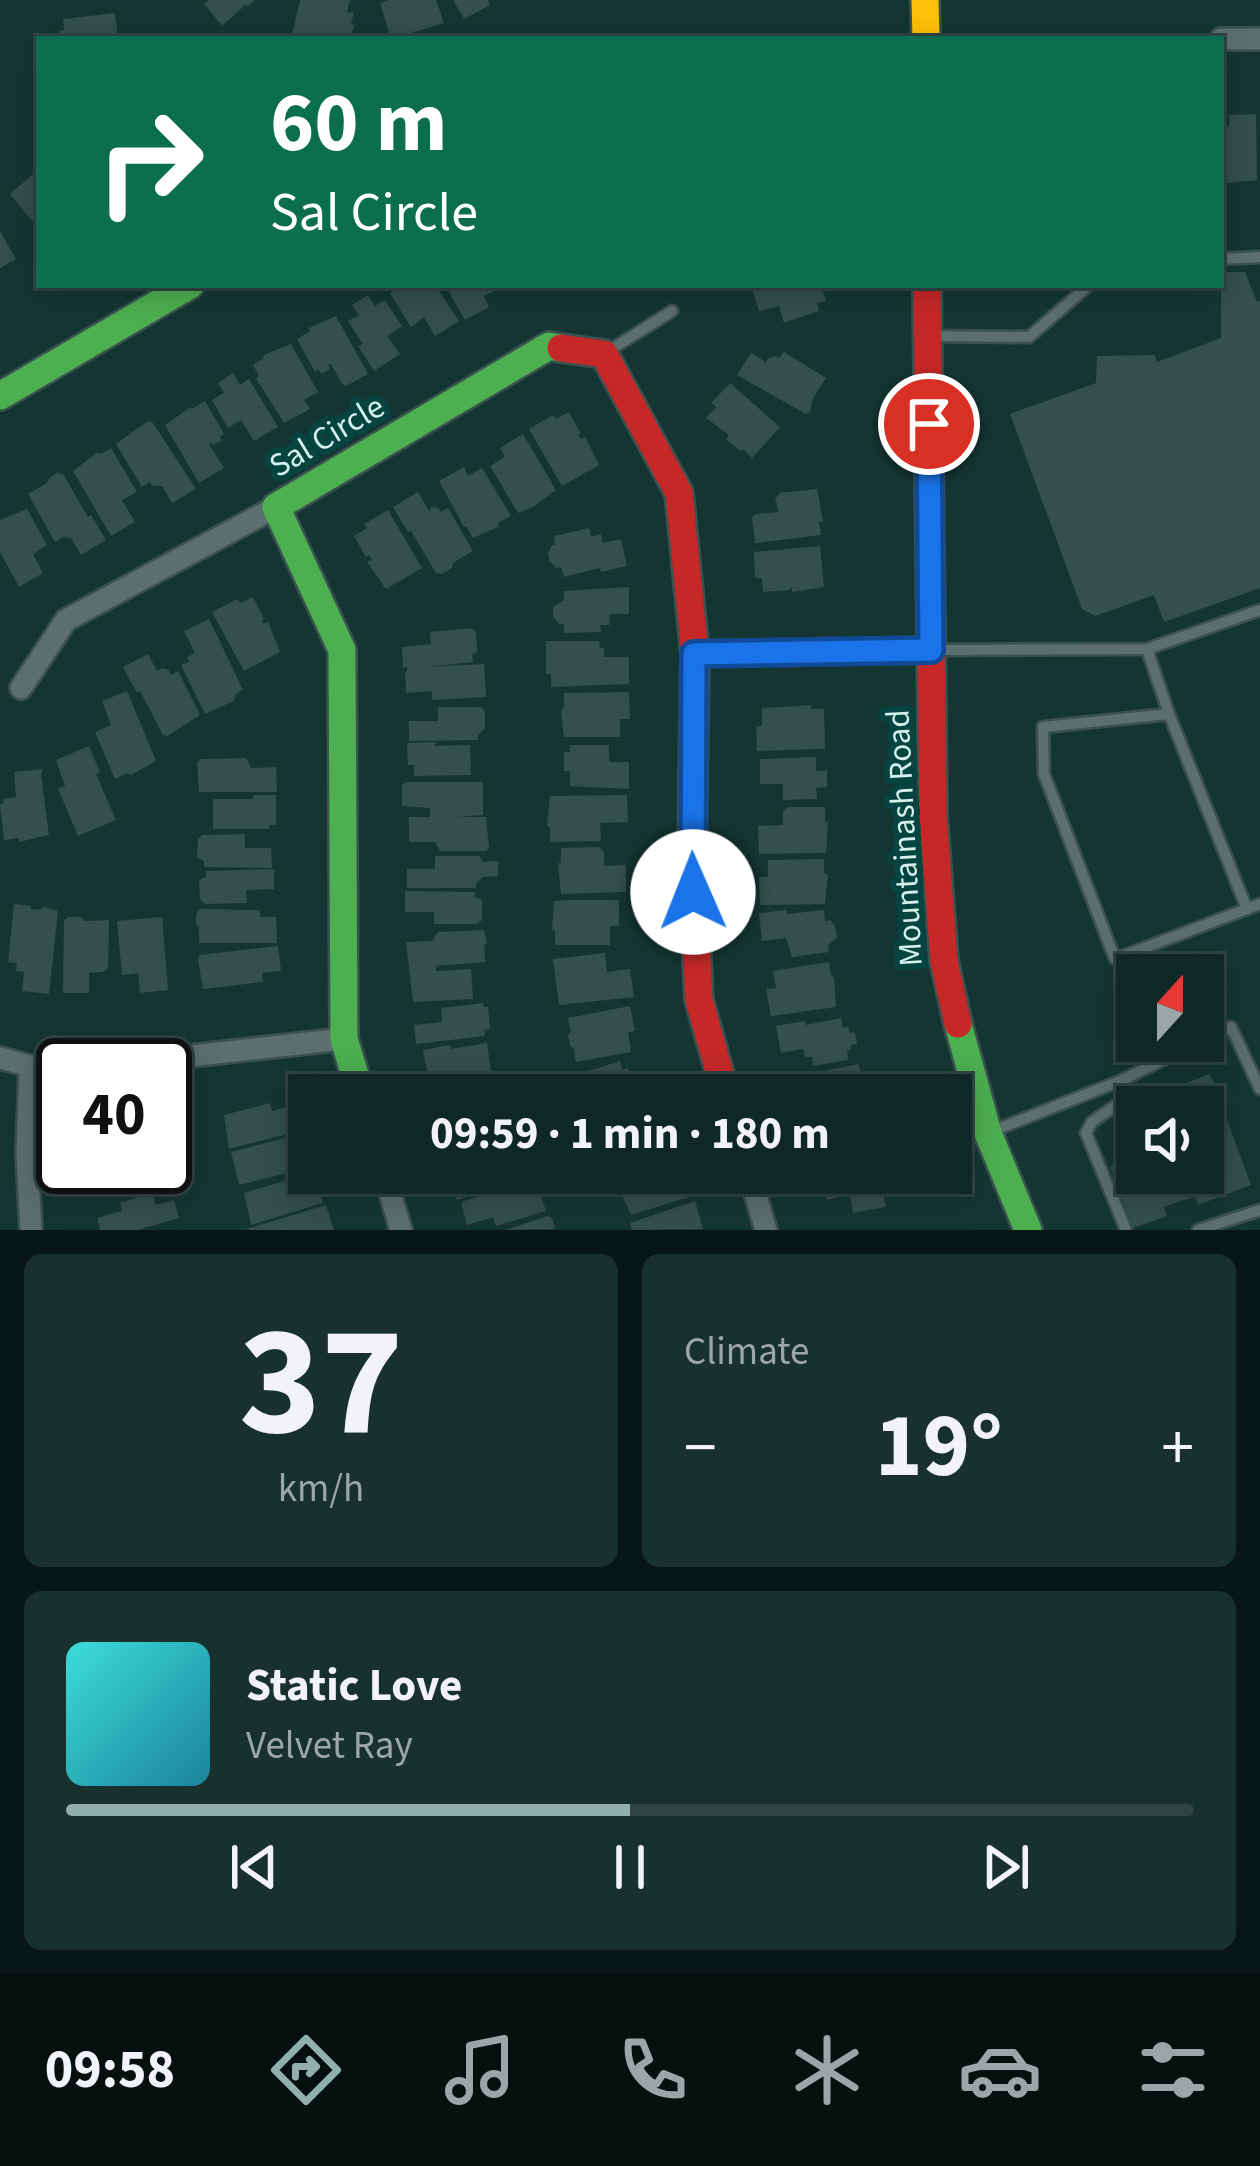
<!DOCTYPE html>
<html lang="en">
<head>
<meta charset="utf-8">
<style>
	body { margin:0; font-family:"Source Sans 3",sans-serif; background:#18302e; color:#f1f3f6; height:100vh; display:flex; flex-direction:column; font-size:45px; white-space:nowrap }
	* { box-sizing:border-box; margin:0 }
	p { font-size:39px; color:#9ba6a7 }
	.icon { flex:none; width:66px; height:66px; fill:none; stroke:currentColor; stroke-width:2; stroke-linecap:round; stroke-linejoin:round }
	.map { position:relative; height:1230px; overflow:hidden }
	.details { display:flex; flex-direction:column; gap:24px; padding:24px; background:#081615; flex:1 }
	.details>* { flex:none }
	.hud { position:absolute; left:36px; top:36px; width:1188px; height:252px; border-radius:0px; box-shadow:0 6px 30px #0003,0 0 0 3px #2f4443; background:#0b6e4f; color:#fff; overflow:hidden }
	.needle { width:78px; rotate:21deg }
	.tools { position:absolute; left:1116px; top:954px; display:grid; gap:24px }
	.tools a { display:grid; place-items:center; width:108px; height:108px; border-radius:0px; background:#0f2826; box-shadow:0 6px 30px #0003,0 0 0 3px #2f4443; font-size:60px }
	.speed { position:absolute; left:36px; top:1038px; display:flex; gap:24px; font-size:60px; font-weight:700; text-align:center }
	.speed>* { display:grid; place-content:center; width:156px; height:156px; border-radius:50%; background:#0f2826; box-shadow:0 6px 30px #0003,0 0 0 3px #2f4443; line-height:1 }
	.speed .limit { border:6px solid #111; border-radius:18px; background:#fff; color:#111 }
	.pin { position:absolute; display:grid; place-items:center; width:102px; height:102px; color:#fff; margin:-51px; border:6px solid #fff; border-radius:50%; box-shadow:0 3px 12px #0007 }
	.me { position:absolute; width:132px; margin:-66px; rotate:359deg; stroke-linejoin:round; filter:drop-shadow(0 0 9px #0008) }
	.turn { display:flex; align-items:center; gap:42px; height:252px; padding:0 36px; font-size:54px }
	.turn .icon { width:156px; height:156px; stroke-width:2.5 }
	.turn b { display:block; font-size:84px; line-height:102px }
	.big { font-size:90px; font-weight:700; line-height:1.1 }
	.details .tile { flex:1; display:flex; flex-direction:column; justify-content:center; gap:18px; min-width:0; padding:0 42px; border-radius:18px; background:#18302e }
	.details .dial { align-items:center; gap:0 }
	.dial b { font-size:156px; line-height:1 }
	.song { display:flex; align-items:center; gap:36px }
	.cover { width:144px; height:144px; border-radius:18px; background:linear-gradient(135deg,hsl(180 70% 55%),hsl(190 70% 35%)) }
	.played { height:12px; border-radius:6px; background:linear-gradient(90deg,#91afac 50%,#2f4443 50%) }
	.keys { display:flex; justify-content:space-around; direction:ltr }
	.heat { display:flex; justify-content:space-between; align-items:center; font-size:66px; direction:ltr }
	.details .tiles { flex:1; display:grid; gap:24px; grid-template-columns:1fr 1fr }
	.tile:last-child { grid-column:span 2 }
	.trip { position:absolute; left:288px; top:1074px; width:684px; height:120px; border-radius:0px; background:#0f2826; box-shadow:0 6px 30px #0003,0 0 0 3px #2f4443; font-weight:700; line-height:120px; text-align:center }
	.tabs { display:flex; height:192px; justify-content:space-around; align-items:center; background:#06100f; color:#9ba6a7 }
	.tabs .icon { width:84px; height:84px }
	.tabs .current { color:#91afac }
	.tabs b { font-size:54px; color:#f1f3f6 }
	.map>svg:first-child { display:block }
	.building { fill:#33504a }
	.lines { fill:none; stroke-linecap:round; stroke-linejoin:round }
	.lane-casing { stroke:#3a514f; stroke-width:15 }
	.street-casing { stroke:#3a514f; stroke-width:26 }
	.fast-casing { stroke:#3a514f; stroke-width:32 }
	.slow-casing { stroke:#3a514f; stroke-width:32 }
	.jam-casing { stroke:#3a514f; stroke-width:32 }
	.lane { stroke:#5b6f6e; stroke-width:10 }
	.street { stroke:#5b6f6e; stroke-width:21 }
	.fast { stroke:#4caf50; stroke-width:27 }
	.slow { stroke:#ffc107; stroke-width:27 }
	.jam { stroke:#c62828; stroke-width:27 }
	.route-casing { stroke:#114b97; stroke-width:30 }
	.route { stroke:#1a73e8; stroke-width:21 }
	.labels { text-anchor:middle; stroke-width:12; stroke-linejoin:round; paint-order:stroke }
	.street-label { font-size:33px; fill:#d5f0ed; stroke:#064440 }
</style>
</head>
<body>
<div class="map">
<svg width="1260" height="1230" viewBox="0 0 1260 1230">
	<rect width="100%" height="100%" fill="#143633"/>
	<g class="building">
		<polygon points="209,0 255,0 248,6 246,4 222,26 204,4"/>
		<polygon points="300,0 350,0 347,12 354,13 351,23 354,26 350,39 291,39"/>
		<polygon points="389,0 436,0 444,23 391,39 380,3"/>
		<polygon points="453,0 488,0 490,5 464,19"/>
		<polygon points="115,13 118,39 59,39 59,31 64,30 63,19"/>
		<polygon points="1256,114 1257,180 1229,183 1221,180 1221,127 1229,127 1229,115"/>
		<polygon points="39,169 39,229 10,194"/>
		<polygon points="0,231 16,259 0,268"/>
		<polygon points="1221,272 1245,272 1257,302 1260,301 1260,588 1164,622 1154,595 1095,616 1082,609 1010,414 1096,383 1097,356 1155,355 1157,362 1221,338"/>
		<polygon points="394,285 435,285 459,321 435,336 424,317 411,327 390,293 396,289"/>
		<polygon points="445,285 496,285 498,289 484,296 489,307 465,320"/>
		<polygon points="751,285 821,285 826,301 817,303 819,311 784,323 779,306 759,311"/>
		<polygon points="368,295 375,306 385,300 402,326 387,336 400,354 374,371 358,346 363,344 348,321 359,315 352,305"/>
		<polygon points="336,316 368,374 346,386 342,384 331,364 328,365 330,369 321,374 319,369 315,372 297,339 310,331 309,328"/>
		<polygon points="291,344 318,392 304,400 310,409 284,423 256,378 259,376 253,365 264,358 263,356 266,354"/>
		<polygon points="784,352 826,378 813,398 810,412 806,414 737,375 751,353 766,362 769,358 776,356 779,358"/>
		<polygon points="233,373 240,385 249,379 278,427 254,441 241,420 228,428 212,400 224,393 218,383"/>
		<polygon points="730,383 780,427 752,458 743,449 740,451 726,439 729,435 706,418 716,407 711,403"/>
		<polygon points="205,401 224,434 220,437 222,440 213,445 212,443 209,444 224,468 199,483 165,425 191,407 192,409"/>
		<polygon points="569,412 581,434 578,435 581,439 585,437 599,465 562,486 529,429 553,415 556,419"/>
		<polygon points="148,421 153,423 196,489 172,503 162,486 152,486 150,482 142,487 116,444"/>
		<polygon points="523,434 556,490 533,507 518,513 490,466 505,457 500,448"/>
		<polygon points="111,448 137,492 122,500 135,522 111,536 73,471 97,453 101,454"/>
		<polygon points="464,467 468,476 482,468 511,516 499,522 498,527 473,538 466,526 464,527 439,481"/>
		<polygon points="57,473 63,474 88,517 91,515 106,540 81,555 71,538 63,537 55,542 28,494 47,483 49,478"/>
		<polygon points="817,489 823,521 819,522 821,535 755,543 752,517 756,514 779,512 775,499 780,493"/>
		<polygon points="418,492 429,511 432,507 438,508 441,512 448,508 473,551 453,563 452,568 442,574 436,573 411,531 408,532 393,507"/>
		<polygon points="27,509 47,545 33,554 43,573 19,587 0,552 0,520"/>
		<polygon points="388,510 422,568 386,589 367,562 372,560 369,555 366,557 354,536 367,528 364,524"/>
		<polygon points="589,528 591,537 601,534 603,543 621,539 627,566 601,572 600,568 564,577 561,567 557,568 550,562 548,553 552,545 555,545 554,536"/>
		<polygon points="820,546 824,587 792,592 792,587 789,590 763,592 762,579 755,577 754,552"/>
		<polygon points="629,587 629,614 609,614 610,625 600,625 601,632 564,633 564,624 559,624 553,617 553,607 564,600 564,591"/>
		<polygon points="253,597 264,619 262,620 263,624 268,622 280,652 244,671 212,612 237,599 240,603"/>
		<polygon points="209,619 243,690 236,694 234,701 205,714 181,665 189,662 187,657 195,653 184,631"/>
		<polygon points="472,628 476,633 477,652 472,655 473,662 427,667 484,664 486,697 432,700 432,691 406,693 405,671 407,672 407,667 403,668 402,647 431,644 430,632"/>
		<polygon points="546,641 599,641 600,648 604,648 604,657 629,657 629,684 551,687 551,674 546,674"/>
		<polygon points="148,654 157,671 162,668 169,670 171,675 178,671 200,715 167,736 163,735 140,691 137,693 123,667"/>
		<polygon points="127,691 156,761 131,775 127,773 115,779 95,732 111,725 102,701"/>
		<polygon points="629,692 630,719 620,719 620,737 564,737 561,711 564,707 564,693"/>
		<polygon points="811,705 811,709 824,709 825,749 757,751 756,726 762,726 762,708"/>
		<polygon points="438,707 481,707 485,711 485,728 478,735 478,740 409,741 409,721 438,721"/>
		<polygon points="436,742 435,746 470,745 471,775 414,776 414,765 408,765 407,743"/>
		<polygon points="570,745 609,745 609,762 629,762 629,789 570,786 570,771 564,771 564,752 570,752"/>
		<polygon points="89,746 100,772 96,774 116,820 78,836 58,789 65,786 56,760"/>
		<polygon points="816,757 816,771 827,770 827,787 816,788 817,799 783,800 783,784 760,784 760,759"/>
		<polygon points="246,758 251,768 276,767 277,792 199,792 197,762 201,759"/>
		<polygon points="43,769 41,774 49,835 19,842 19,838 4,840 0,804 4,803 3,799 16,797 14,772"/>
		<polygon points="405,782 483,782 483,815 457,817 486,817 489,848 486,851 440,851 435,842 409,842 409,817 430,817 430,808 402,806 402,785"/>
		<polygon points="253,795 276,795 276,825 269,825 269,829 213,829 213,799 253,799"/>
		<polygon points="627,795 628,822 600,823 601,841 550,842 550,828 547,825 550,796"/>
		<polygon points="788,807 825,807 825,822 828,822 826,853 759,854 758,826 783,825 783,811"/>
		<polygon points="245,834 245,848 271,848 272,868 204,867 204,861 197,857 198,839 202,835"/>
		<polygon points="599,847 604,852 604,866 626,865 626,892 561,894 558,863 561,863 561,848"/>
		<polygon points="435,856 479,856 483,862 498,861 498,876 483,877 476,883 476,888 407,888 407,869 435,869"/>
		<polygon points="824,859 824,873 828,875 825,904 760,905 759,877 768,877 768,860"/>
		<polygon points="274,869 274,889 246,890 247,903 205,904 200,899 199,880 206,877 206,871"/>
		<polygon points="405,891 475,892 475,897 482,900 482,920 477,924 434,924 434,912 405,912"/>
		<polygon points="568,900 619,900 619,926 610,926 610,945 555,945 555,931 552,929 554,901"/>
		<polygon points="14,904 31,906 31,909 40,910 43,907 58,911 49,994 22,991 24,972 16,971 17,963 8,962"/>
		<polygon points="200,909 260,910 260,917 276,917 277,943 199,943 199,927 196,925 196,914"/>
		<polygon points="787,910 787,914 824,910 825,921 830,920 835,926 837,938 828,945 829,952 792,957 786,938 762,941 759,913"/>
		<polygon points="69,917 80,917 85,921 109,920 108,968 103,972 89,973 89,993 63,993 64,920"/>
		<polygon points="162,917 168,990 140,993 138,973 122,975 117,921"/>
		<polygon points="484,930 487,943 484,946 485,962 436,966 436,971 471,969 473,999 413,1002 406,942 432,941 438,932"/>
		<polygon points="278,946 281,971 262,973 263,982 203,989 198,960 199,955"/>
		<polygon points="605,953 607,972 630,969 634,997 559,1005 553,959"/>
		<polygon points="829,962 831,975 834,978 836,1007 771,1016 766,989 776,988 773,971"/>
		<polygon points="483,1003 484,1007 488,1007 490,1029 484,1030 485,1036 416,1044 414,1025 442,1022 441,1008"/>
		<polygon points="630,1006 635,1031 628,1032 631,1052 576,1062 574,1049 570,1046 568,1035 571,1032 568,1018"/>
		<polygon points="841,1018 843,1028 848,1027 850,1033 855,1032 857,1044 851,1045 851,1050 847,1050 848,1060 813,1066 812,1057 805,1057 803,1049 781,1053 776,1026 805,1021 806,1025"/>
		<polygon points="487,1043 491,1072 432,1081 430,1071 427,1071 423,1050 450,1045 451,1049"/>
		<polygon points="620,1061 622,1070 628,1068 629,1072 632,1071 634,1078 652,1073 659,1095 577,1095 572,1076"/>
		<polygon points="858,1064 867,1092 864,1095 796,1095 795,1093 807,1091 804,1075"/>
		<polygon points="1210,1074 1251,1185 1198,1205 1195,1196 1164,1207 1167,1216 1133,1228 1110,1167 1137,1157 1137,1173 1203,1173 1203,1107 1162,1107 1157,1094"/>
		<polygon points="502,1075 507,1077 509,1089 507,1095 455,1095 457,1086"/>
		<polygon points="270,1103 272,1111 296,1105 303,1130 229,1149 224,1115"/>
		<polygon points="305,1133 309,1159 300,1161 302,1169 239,1185 231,1152"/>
		<polygon points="147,1167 150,1192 118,1196 116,1183 91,1186 89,1168"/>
		<polygon points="469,1173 518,1173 520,1181 457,1200 451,1181 470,1175"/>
		<polygon points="618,1173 685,1173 692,1196 631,1215 619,1189 622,1184"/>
		<polygon points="821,1173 880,1173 880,1176 892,1174 896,1192 883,1194 886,1207 853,1213 850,1195 826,1200"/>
		<polygon points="316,1179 323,1203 251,1225 244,1193 288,1180 291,1187"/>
		<polygon points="536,1179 546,1211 496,1226 493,1217 467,1225 461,1202"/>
		<polygon points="152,1193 156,1205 174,1200 179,1218 138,1230 100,1230 97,1218 122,1211 120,1203"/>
		<polygon points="695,1201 703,1229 632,1230 630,1223"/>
		<polygon points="326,1205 334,1230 248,1230 247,1229"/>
		<polygon points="547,1216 552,1218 555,1229 506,1230"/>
	</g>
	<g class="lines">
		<defs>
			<g id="lane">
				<polyline points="1221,259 1260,257"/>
				<polyline points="932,336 1029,337 1089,285"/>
				<polyline points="607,352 672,311"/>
				<polyline points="1147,649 1169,714 1247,909"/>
				<polyline points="934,650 1147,649 1260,610"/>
				<polyline points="1169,714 1043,727 1044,774 1115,959 1260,904"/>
				<polyline points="1203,1041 1231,1027 1260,1089"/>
				<polyline points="1127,1095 1137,1116"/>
				<polyline points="990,1132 1120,1081 1202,1041"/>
				<polyline points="1126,1230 1086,1133 1092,1122 1128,1097"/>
				<polyline points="1198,1230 1260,1210"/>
			</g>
			<g id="street">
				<polyline points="1221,39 1260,39"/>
				<polyline points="695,654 931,650"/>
				<polyline points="21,688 66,620 276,507"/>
				<polyline points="0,1058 30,1066 63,1066"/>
				<polyline points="108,1065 344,1039"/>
				<polyline points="30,1066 27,1154 31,1230"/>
				<polyline points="384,1173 401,1230"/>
				<polyline points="749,1173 766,1230"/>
			</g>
			<g id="fast">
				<polyline points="0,396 190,285"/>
				<polyline points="958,1024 988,1133 1028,1230"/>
				<polyline points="361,1095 344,1039 342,650 276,507 549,346 561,348"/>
			</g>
			<polyline id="slow" points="925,0 926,39"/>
			<g id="jam">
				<polyline points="927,285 933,814 944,961 958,1024"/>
				<polyline points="561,348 604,354 679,493 695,654 692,856 699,1000 726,1095"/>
			</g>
		</defs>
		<use href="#lane" class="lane-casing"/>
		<use href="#street" class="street-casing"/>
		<use href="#fast" class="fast-casing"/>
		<use href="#slow" class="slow-casing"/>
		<use href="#jam" class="jam-casing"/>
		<use href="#lane" class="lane"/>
		<use href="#street" class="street"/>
		<use href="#fast" class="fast"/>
		<use href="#slow" class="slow"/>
		<use href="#jam" class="jam"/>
	</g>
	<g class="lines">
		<defs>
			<polyline id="route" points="693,892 694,654 931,650 929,424"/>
		</defs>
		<use href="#route" class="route-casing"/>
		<use href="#route" class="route"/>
	</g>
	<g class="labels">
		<g class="street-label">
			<text transform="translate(326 435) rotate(-31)" y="12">Sal Circle</text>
			<text transform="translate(903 838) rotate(-93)" y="12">Mountainash Road</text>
		</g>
	</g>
</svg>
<div class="tools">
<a><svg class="needle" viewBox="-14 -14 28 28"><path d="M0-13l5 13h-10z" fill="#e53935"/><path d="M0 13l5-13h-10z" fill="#9ba6a7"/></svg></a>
<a><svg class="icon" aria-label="sound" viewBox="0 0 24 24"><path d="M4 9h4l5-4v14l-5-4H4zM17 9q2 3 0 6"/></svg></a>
</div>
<div class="speed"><div class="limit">40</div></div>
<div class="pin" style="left:929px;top:424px;background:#d93025"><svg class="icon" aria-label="arrive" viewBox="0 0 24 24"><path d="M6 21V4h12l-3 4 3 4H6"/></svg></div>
<svg class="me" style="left:693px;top:892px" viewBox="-20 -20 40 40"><circle r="19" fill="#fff"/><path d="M0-13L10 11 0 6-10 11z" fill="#1a73e8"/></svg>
<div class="trip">09:59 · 1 min · 180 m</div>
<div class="hud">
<div class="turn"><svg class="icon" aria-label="right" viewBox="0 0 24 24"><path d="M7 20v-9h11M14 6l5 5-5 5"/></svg><div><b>60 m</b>Sal Circle</div></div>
</div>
</div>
<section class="details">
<div class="tiles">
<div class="tile dial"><b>37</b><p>km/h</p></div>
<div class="tile"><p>Climate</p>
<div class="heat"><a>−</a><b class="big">19°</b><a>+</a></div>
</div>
<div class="tile">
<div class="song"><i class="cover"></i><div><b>Static Love</b><p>Velvet Ray</p></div></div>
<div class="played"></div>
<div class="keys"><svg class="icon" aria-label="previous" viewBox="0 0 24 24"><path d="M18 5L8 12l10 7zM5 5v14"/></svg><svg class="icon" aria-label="pause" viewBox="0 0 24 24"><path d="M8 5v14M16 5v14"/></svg><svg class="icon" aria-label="next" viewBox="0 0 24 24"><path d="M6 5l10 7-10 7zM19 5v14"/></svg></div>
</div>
</div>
</section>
<nav class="tabs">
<b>09:58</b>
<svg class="icon current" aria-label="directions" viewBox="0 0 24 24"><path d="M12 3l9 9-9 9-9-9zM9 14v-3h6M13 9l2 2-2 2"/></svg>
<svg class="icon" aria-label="music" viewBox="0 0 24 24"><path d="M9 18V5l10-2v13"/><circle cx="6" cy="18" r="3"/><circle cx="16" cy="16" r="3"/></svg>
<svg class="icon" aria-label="phone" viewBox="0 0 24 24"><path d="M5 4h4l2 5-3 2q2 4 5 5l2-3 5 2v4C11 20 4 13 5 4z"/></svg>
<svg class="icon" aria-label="climate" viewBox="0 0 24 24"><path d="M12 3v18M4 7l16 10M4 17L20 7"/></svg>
<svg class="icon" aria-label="car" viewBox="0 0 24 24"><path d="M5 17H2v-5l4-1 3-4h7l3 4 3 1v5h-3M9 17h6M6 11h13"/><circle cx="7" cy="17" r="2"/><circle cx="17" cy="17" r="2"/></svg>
<svg class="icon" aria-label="filters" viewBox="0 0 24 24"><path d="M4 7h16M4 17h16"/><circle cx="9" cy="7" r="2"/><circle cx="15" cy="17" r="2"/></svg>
</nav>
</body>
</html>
